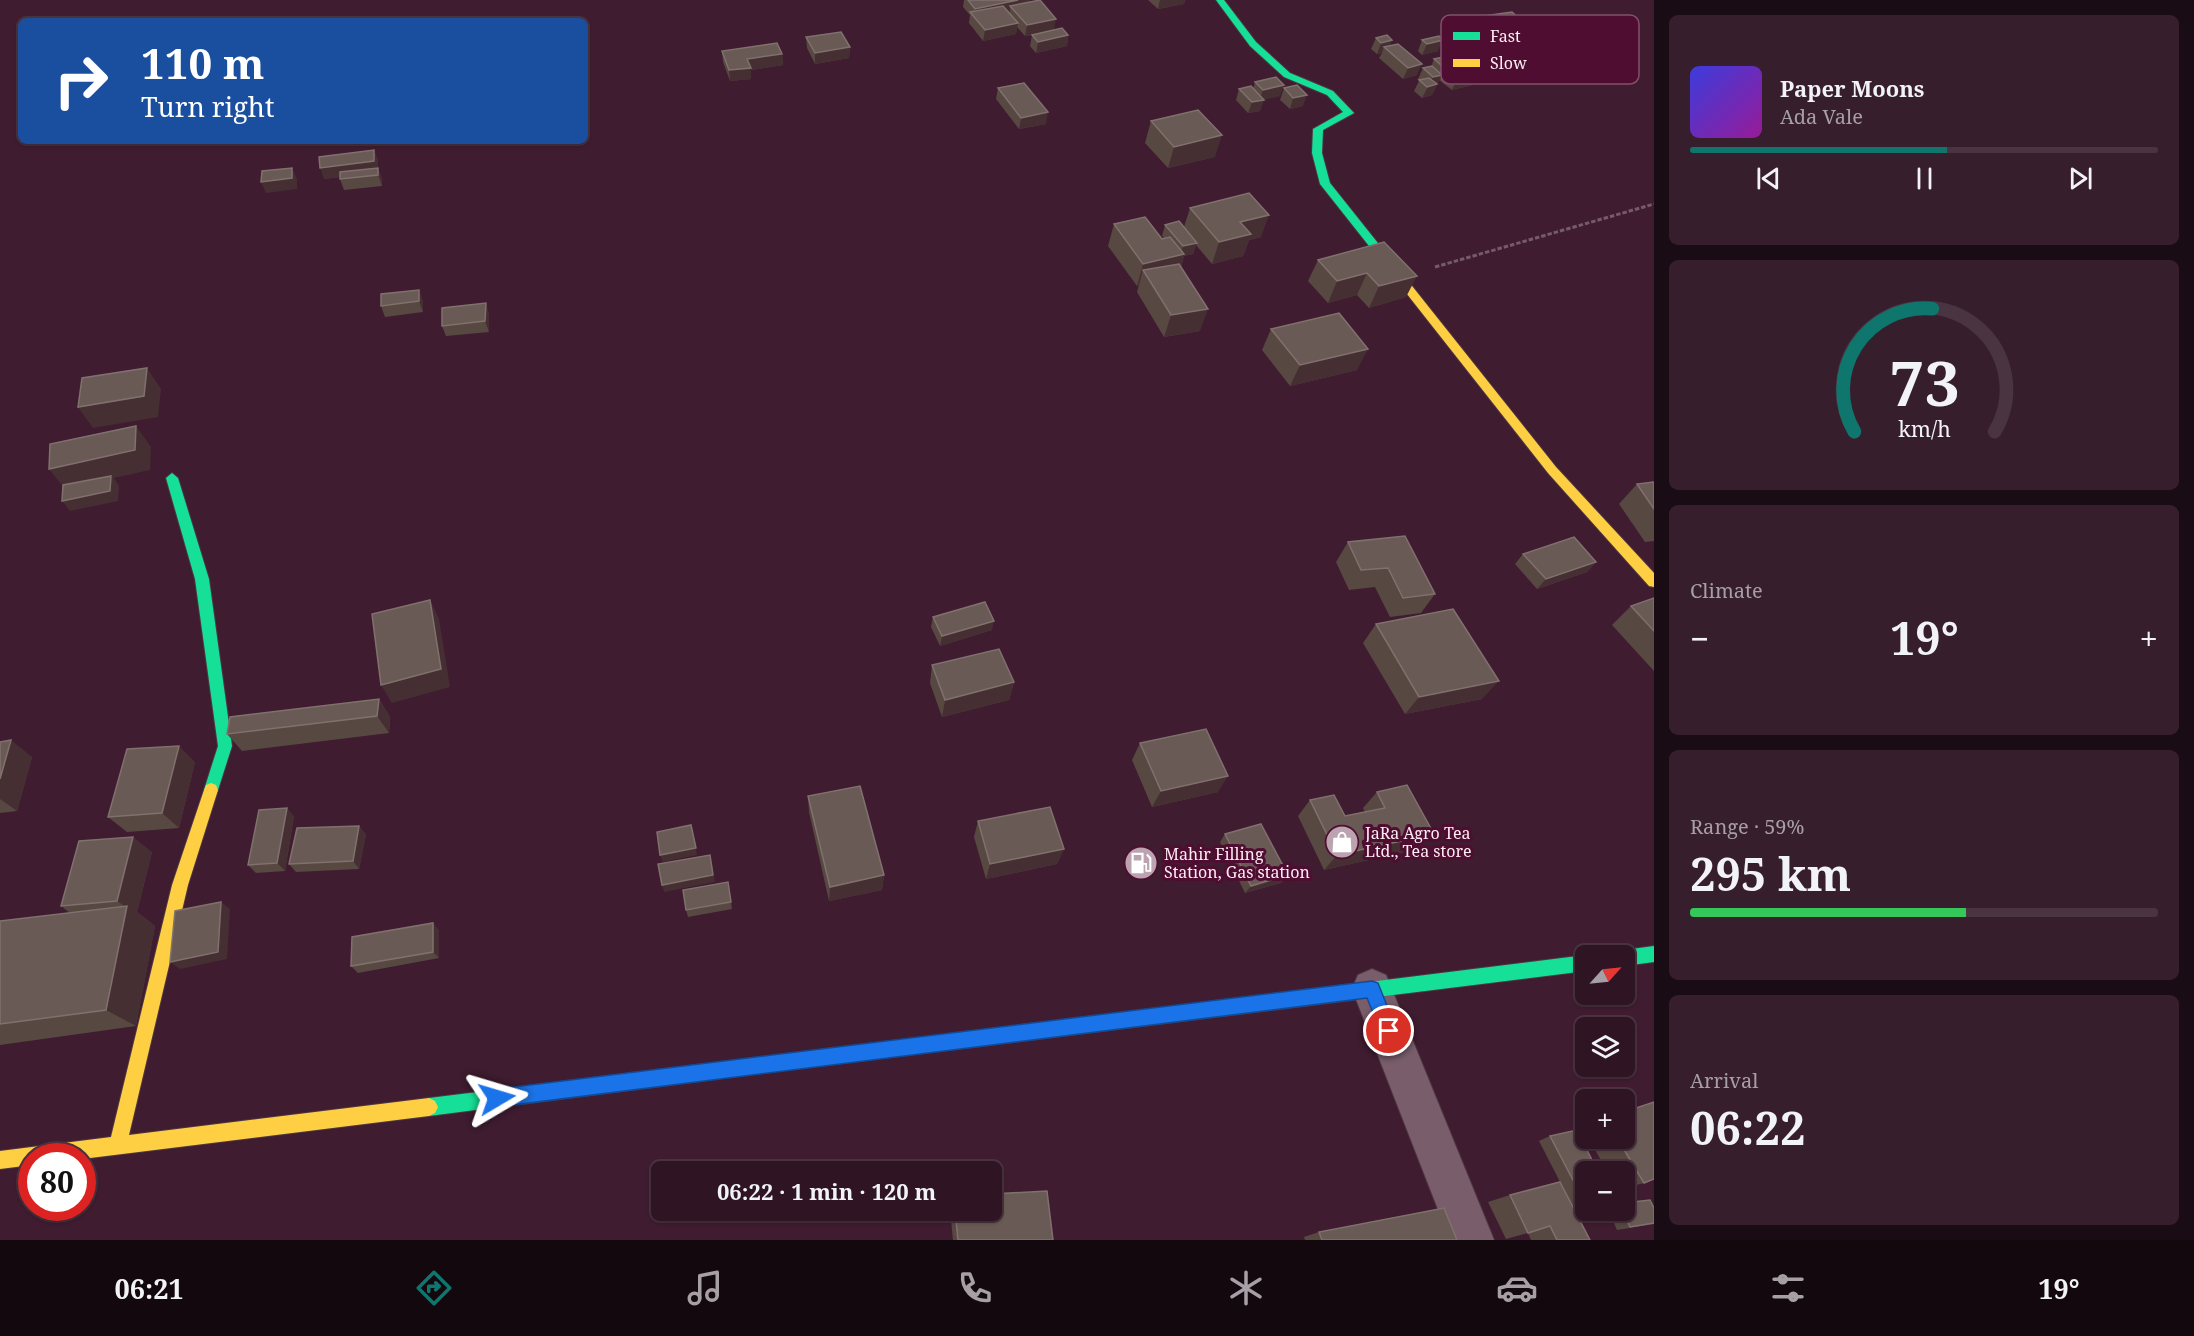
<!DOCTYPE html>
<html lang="en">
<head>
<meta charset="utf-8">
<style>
	body { margin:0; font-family:"Noto Serif",serif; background:#371e2c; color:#f1f3f6; height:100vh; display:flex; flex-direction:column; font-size:22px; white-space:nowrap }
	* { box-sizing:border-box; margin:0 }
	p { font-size:20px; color:#a79fa6 }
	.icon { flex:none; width:33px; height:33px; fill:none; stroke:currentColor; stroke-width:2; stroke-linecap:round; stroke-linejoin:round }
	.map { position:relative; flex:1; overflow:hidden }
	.sheet { display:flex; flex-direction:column; gap:15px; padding:15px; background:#1a0c14; width:540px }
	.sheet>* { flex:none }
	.banner { position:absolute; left:18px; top:18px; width:570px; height:126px; border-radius:9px; box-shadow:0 2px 4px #0004,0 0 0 2px #4a3441; background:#1a4fa0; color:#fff; overflow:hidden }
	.needle { width:39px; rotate:63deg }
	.tools { position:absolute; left:1575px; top:945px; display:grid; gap:12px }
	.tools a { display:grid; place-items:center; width:60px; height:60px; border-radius:9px; background:#2f1524; box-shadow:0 2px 4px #0004,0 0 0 2px #4a3441; font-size:30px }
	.speed { position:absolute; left:18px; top:1143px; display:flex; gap:12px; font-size:30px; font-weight:700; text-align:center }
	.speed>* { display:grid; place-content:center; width:78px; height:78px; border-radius:50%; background:#2f1524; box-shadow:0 2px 4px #0004,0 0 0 2px #4a3441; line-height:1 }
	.speed .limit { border:9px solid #d22; background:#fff; color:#111 }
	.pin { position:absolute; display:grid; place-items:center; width:51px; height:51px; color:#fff; margin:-26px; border:3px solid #fff; border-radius:50%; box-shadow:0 2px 6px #0007 }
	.me { position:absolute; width:66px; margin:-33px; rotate:83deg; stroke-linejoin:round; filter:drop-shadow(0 0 4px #0008) }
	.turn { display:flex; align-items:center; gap:21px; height:126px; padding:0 24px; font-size:27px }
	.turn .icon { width:78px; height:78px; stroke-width:2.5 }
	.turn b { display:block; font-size:42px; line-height:51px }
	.big { font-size:45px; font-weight:700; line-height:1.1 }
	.sheet .card { flex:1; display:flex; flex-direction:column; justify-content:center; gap:9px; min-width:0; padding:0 21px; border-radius:9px; background:#371e2c }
	.sheet .dial { align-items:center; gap:0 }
	.dial svg { height:156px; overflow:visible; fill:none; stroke:#4a3441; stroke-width:7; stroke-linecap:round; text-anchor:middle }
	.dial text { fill:#f1f3f6; stroke:none }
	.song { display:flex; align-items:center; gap:18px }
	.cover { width:72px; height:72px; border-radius:9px; background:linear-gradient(135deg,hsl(240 70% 55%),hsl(300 70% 35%)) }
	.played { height:6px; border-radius:3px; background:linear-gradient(90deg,#0f766e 55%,#4a3441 55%) }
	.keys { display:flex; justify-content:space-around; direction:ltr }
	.heat { display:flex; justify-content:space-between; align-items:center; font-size:33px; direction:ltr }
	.charge { height:9px; border-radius:4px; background:linear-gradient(90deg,#34c759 59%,#4a3441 0) }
	.trip { position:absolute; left:651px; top:1161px; width:351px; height:60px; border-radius:9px; background:#2f1524; box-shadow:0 2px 4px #0004,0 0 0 2px #4a3441; font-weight:700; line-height:60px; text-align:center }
	.menu { display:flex; height:96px; justify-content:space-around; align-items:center; background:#13080e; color:#a79fa6 }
	.menu .icon { width:42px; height:42px }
	.menu .active { color:#0f766e }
	.menu b { font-size:27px; color:#f1f3f6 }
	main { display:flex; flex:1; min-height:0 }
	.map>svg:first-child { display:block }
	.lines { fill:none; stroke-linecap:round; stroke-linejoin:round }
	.street-casing { stroke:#4e3743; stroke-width:2 }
	.fast-casing { stroke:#4e3743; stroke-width:2 }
	.slow-casing { stroke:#4e3743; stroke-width:2 }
	.path { stroke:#755b68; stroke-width:3; stroke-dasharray:4.5 2; stroke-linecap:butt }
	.street { fill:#795d6b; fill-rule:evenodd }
	.fast { fill:#16e098; fill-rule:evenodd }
	.slow { fill:#ffcf43; fill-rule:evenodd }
	.wall { fill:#584842 }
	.shaded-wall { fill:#462f33 }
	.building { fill:#695a55; stroke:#81716e; stroke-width:1.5 }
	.route { fill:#1a73e8; stroke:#114b97; stroke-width:1.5 }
	.labels { text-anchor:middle; stroke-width:6; stroke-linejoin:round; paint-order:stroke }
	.poi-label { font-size:16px; fill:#feedf3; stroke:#4e0d31; text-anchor:start }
	.key { fill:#4e0d31; stroke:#83506b; stroke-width:1.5 }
	.key-label { font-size:16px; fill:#feedf3 }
</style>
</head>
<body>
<main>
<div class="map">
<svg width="1654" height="1240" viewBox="0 0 1654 1240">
	<rect width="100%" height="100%" fill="#3f1c30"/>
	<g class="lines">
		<defs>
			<polygon id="street" points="1372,969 1386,975 1494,1240 1450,1240 1352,989 1358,975"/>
			<g id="fast">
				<polygon points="1216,0 1224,0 1256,42 1290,73 1333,91 1354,113 1323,130 1322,153 1330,183 1385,252 1385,256 1377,256 1320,184 1312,153 1313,129 1343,112 1327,95 1284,77 1250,46"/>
				<polygon points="172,473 178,478 209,579 232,746 218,790 216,795 211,797 206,795 204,790 218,746 195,579 166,478"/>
				<polygon points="1654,946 1654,962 1624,966 1624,956 1617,956 1624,950"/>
				<polygon points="1586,955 1586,971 1175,1022 1169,1020 1167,1014 1169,1008 1175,1006"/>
				<polygon points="770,1056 776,1058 778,1064 776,1070 770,1072 429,1116 423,1113 420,1107 423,1101 429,1098"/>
			</g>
			<g id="slow">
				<polygon points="1381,251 1385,252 1556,467 1654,573 1654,587 1649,586 1548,473 1377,256 1377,252"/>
				<polygon points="211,783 216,785 218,790 188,885 129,1135 429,1098 435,1101 438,1107 435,1113 429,1116 82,1159 82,1156 32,1156 32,1165 0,1169 0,1151 111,1137 172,885 204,790 206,785"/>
				<polygon points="1175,1006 1181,1008 1183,1014 1181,1020 1175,1022 770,1072 764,1070 762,1064 764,1058 770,1056"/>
			</g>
		</defs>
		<use href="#street" class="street-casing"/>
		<use href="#fast" class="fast-casing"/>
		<use href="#slow" class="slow-casing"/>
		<polyline class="path" points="1435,267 1654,204"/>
		<use href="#street" class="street"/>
		<use href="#fast" class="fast"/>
		<use href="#slow" class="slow"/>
	</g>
	<g class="wall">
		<polygon points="964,0 1030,0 1029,2 1055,30 1068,35 1067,46 1036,53 1030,46 1032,35 1025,36 1017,27 1016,34 983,41 969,23 970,15 963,7"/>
		<polygon points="1148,0 1185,0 1184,4 1158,9"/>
		<polygon points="1483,16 1529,27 1523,38 1519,38 1528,46 1527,49 1543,51 1545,48 1584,59 1577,70 1558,75 1552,70 1550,73 1529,78 1520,71 1519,73 1509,75 1501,69 1499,73 1484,76 1480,83 1452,90 1439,80 1432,95 1422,98 1414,91 1419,81 1418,79 1423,68 1431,67 1434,59 1457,54 1450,49 1456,37 1478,40 1480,36 1485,35 1478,27"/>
		<polygon points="1573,27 1608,40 1601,51 1587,54 1567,38"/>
		<polygon points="806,37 850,47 849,58 815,64 807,48"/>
		<polygon points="1376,38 1390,46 1417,75 1403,79 1379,58 1382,53 1377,54 1371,49"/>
		<polygon points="1422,40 1438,51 1422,55 1418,51"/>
		<polygon points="722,51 782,54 783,65 751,70 751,79 730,81 723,62"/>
		<polygon points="1255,82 1280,96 1264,99 1260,111 1248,113 1236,100 1239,89 1253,89"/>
		<polygon points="998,88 1046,124 1019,129 996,99"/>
		<polygon points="1284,88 1303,106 1290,109 1280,100"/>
		<polygon points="1151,121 1215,157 1168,168 1145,143"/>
		<polygon points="374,150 378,161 378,169 382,179 382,186 344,190 340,179 340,177 324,179"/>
		<polygon points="1190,208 1261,237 1249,240 1243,256 1212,264 1196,245 1193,254 1184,256 1181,267 1200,331 1164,337 1137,292 1139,285 1137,286 1108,246 1114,224 1162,239 1164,238 1162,236 1165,225 1184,227"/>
		<polygon points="1384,242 1406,297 1369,308 1357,295 1328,303 1308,281 1318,260"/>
		<polygon points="423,301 423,312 385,317 381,306"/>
		<polygon points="489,314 489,332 446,336 442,326"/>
		<polygon points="1271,329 1357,370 1290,386 1262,350"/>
		<polygon points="1654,482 1654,541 1645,542 1619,504 1637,484"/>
		<polygon points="1348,542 1435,594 1421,613 1390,617 1375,587 1349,590 1336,562"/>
		<polygon points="1523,554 1596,562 1587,572 1537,589 1515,564"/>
		<polygon points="1654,598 1654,671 1612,625 1631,606"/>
		<polygon points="933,617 992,630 940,646 931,627"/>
		<polygon points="1376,624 1482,699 1405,714 1363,643"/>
		<polygon points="932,665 1014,682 1009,700 942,717 930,683"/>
		<polygon points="379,699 390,717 389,733 242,751 227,734"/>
		<polygon points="0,742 32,757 17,811 0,813"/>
		<polygon points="1140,743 1218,792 1152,807 1132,760"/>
		<polygon points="195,762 179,828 127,832 108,817"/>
		<polygon points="1377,792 1418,849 1324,870 1298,816 1310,800 1345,816 1365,812 1363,808"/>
		<polygon points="808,796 884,875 882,890 829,901 809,812"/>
		<polygon points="294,816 285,871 256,873 248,865"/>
		<polygon points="978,821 1064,849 1057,864 986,879 974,837"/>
		<polygon points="366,834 359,869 296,872 289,864"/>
		<polygon points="1225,834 1281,883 1245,893 1220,842"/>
		<polygon points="152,852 137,912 155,926 136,1026 0,1045 0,921 70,913 61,906"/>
		<polygon points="728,882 732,909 688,917 686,910"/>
		<polygon points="439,930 439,958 358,973 351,966"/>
		<polygon points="1586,1127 1586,1134 1582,1128"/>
		<polygon points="1550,1136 1586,1172 1586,1210 1591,1210 1576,1214 1590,1240 1531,1240 1528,1233 1506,1239 1488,1202 1510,1195 1576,1213 1539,1141"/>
		<polygon points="1588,1138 1624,1138 1644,1183 1624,1188 1624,1172 1608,1172"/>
		<polygon points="1654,1208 1654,1224 1617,1230 1608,1210 1624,1210"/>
		<polygon points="950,1210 992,1210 1053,1240 953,1240"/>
		<polygon points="1319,1232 1457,1240 1305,1240 1304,1237"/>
	</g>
	<g class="shaded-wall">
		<polygon points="1018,0 1030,0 1028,9 1010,6 1010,12 976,19 974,17 975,9"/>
		<polygon points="1160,0 1185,0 1184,4 1158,9"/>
		<polygon points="1056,19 1054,30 1025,36 1027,25"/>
		<polygon points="1018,23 1016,34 983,41 985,30"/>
		<polygon points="1529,27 1523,38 1505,41 1498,35 1499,31"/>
		<polygon points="1068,35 1067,46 1036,53 1038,42"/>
		<polygon points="1392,40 1388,50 1384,47 1382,53 1377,54 1381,43"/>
		<polygon points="1443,40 1438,51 1422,55 1427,44"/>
		<polygon points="1608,40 1601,51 1587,54 1593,43"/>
		<polygon points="1528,46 1523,57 1516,51 1512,59 1509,60 1515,49"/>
		<polygon points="850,47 849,58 815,64 815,53"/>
		<polygon points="1492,51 1486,62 1474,59 1476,55"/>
		<polygon points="782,54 783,65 751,70 751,79 730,81 729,70 747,59"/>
		<polygon points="1584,59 1577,70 1558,75 1564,64"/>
		<polygon points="1556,61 1550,73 1529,78 1535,67"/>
		<polygon points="1504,62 1499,73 1484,76 1480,83 1452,90 1457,79 1479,74 1483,67"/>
		<polygon points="1525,62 1519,73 1509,75 1515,64"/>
		<polygon points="1422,64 1417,75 1403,79 1408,68"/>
		<polygon points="1442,75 1432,95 1422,98 1433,77"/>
		<polygon points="1284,85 1280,96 1259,101 1263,90"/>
		<polygon points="1307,95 1303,106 1290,109 1293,98"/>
		<polygon points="1264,100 1260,111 1248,113 1252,102"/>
		<polygon points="1048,112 1046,124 1019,129 1021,118"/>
		<polygon points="1222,135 1215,157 1168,168 1174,147"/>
		<polygon points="374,150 378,161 378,169 382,179 382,186 378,175 378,172 324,179 320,168"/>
		<polygon points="292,168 297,179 297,189 266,193 261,182"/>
		<polygon points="1269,215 1261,237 1249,240 1243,256 1212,264 1219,242 1240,222"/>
		<polygon points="1197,243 1193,254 1184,256 1178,276 1143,270 1139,285 1137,286 1143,264 1180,255 1183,246"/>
		<polygon points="1367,273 1357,295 1328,303 1337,281"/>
		<polygon points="1417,276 1406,297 1369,308 1379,286"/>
		<polygon points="419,290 423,301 423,312 419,301"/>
		<polygon points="486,303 489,314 489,332 485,321"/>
		<polygon points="1208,309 1200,331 1164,337 1171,315"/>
		<polygon points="1368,349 1357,370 1290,386 1300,365"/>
		<polygon points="147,368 161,389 158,417 93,428 78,407"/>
		<polygon points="136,426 151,447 150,470 114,478 119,486 118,501 70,511 62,501 65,489 49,469"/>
		<polygon points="1596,562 1587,572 1537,589 1546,579"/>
		<polygon points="430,600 439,619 450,687 392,703 381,685"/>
		<polygon points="994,621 992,630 940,646 942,636"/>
		<polygon points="1499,681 1482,699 1405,714 1419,697"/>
		<polygon points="1014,682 1009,700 942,717 945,700"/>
		<polygon points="379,699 390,717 389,733 377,716"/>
		<polygon points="11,740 32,757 17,811 0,799 0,779"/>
		<polygon points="179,746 195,762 179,828 162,813"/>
		<polygon points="1228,776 1218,792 1152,807 1161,791"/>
		<polygon points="287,808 294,816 285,871 277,863"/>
		<polygon points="691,825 697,855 663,862 660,855"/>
		<polygon points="359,826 366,834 359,869 353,861"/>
		<polygon points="1434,834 1418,849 1324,870 1337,855"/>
		<polygon points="133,837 152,852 137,912 155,926 136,1026 106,1010 127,908 117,901"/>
		<polygon points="1064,849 1057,864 986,879 990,864"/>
		<polygon points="710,855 715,882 664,892 662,885"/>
		<polygon points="884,875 882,890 829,901 830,887"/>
		<polygon points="1288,875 1281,883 1245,893 1251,886"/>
		<polygon points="221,902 230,909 227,959 180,969 170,962"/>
		<polygon points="433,923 439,930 439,958 433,952"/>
	</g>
	<g class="building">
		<polygon points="968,0 1018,0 975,9"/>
		<polygon points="1040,0 1056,19 1027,25 1010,6"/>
		<polygon points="1003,6 1018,23 985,30 970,12"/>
		<polygon points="1512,12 1529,27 1499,31 1483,16"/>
		<polygon points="1062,28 1068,35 1038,42 1032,35"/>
		<polygon points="841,32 850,47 815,53 806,37"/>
		<polygon points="1387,35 1392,40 1381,43 1376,38"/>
		<polygon points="1439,36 1443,40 1427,44 1422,40"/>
		<polygon points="777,43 782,54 747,59 751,68 729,70 722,51"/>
		<polygon points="1398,44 1422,64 1408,68 1384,47"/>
		<polygon points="1462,53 1486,72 1457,79 1434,59"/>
		<polygon points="1432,66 1442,75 1433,77 1423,68"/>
		<polygon points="1276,77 1284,85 1263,90 1255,82"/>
		<polygon points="1429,78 1437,84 1427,87 1419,80"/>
		<polygon points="1024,83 1048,112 1021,118 998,88"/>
		<polygon points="1297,85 1307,95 1293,98 1284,88"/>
		<polygon points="1251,86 1264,100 1252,102 1239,89"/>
		<polygon points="1198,110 1222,135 1174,147 1151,121"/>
		<polygon points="374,150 374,161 320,168 319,157"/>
		<polygon points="292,168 292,178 261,182 262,171"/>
		<polygon points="378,168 378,175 340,179 340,172"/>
		<polygon points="1249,193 1269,215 1240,222 1251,234 1219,242 1190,208"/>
		<polygon points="1145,217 1162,239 1170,237 1184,254 1143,264 1114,224"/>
		<polygon points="1179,221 1197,243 1183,246 1165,225"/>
		<polygon points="1384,242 1417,276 1379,286 1367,273 1337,281 1318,260"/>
		<polygon points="1179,264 1208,309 1171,315 1143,270"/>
		<polygon points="419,290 419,301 381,306 381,294"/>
		<polygon points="486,303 485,321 442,326 442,308"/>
		<polygon points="1339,313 1368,349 1300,365 1271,329"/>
		<polygon points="147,368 144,396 78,407 82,378"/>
		<polygon points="136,426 135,450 49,469 50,444"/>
		<polygon points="111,476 110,491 62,501 63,485"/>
		<polygon points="1654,482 1654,509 1637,484"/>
		<polygon points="1405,536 1435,594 1403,598 1388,568 1361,570 1348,542"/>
		<polygon points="1574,537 1596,562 1546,579 1523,554"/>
		<polygon points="1654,598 1654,631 1631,606"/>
		<polygon points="430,600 441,669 381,685 372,614"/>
		<polygon points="985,602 994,621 942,636 933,617"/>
		<polygon points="1453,609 1499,681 1419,697 1376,624"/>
		<polygon points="999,649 1014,682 945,700 932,665"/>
		<polygon points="379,699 377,716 227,734 230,717"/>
		<polygon points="1206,729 1228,776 1161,791 1140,743"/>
		<polygon points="11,740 0,779 0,742"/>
		<polygon points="179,746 162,813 108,817 127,749"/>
		<polygon points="1407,785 1434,834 1337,855 1310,800 1334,795 1345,816 1385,808 1377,792"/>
		<polygon points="860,786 884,875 830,887 808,796"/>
		<polygon points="1050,807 1064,849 990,864 978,821"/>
		<polygon points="287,808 277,863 248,865 259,810"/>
		<polygon points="1261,824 1288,875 1251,886 1225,834"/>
		<polygon points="691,825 696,848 660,855 657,832"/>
		<polygon points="359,826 353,861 289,864 297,828"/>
		<polygon points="133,837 117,901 61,906 79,841"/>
		<polygon points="710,855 713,875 662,885 658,864"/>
		<polygon points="728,882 731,902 686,910 683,890"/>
		<polygon points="221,902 218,952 170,962 175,911"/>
		<polygon points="127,906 106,1010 0,1024 0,921"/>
		<polygon points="433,923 433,952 351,966 352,937"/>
		<polygon points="1654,1102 1654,1179 1644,1183 1617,1138 1624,1138 1624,1112"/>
		<polygon points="1577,1130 1598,1172 1586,1172 1586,1205 1550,1136"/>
		<polygon points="1560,1182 1590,1240 1557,1240 1550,1226 1528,1233 1510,1195"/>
		<polygon points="1047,1191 1053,1240 958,1240 955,1210 992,1210 992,1194"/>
		<polygon points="1650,1200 1654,1208 1654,1223 1630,1227 1622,1210 1624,1210 1624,1203"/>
		<polygon points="1444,1208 1457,1240 1322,1240 1319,1232"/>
	</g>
	<polygon class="route" points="1372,981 1378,983 1397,1031 1395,1037 1389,1039 1383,1037 1367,998 497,1107 491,1104 488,1098 491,1092 497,1089"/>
	<defs>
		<symbol id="shop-disc" viewBox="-11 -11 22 22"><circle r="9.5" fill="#bba4af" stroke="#4e0d31"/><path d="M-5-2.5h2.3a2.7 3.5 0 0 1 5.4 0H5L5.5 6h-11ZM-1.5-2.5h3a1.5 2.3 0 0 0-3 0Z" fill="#fff"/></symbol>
		<symbol id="fuel-disc" viewBox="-11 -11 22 22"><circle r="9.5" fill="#bba4af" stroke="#4e0d31"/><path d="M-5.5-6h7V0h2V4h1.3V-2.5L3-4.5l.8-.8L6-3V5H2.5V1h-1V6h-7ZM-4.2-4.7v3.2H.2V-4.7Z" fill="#fff"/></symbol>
	</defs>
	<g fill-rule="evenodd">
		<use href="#shop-disc" x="1323" y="823" width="38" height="38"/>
		<use href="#fuel-disc" x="1122" y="844" width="38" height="38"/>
	</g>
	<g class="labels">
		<g class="poi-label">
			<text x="1365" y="839">JaRa Agro Tea<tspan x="1365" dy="18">Ltd., Tea store</tspan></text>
			<text x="1164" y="860">Mahir Filling<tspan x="1164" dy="18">Station, Gas station</tspan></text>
		</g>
	</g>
	<rect x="1441" y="15" width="198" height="69" rx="9" class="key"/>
	<rect x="1453" y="32" width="27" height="8" fill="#16e098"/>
	<rect x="1453" y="59" width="27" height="8" fill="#ffcf43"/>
	<g class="key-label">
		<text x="1490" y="42">Fast</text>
		<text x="1490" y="69">Slow</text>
	</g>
</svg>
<div class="tools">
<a><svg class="needle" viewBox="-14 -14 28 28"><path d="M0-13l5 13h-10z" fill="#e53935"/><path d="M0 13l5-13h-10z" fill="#a79fa6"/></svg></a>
<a><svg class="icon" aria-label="layers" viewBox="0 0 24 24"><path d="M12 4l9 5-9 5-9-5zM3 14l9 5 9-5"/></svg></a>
<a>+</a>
<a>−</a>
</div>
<div class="speed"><div class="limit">80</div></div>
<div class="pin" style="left:1389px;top:1031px;background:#d93025"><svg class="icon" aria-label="arrive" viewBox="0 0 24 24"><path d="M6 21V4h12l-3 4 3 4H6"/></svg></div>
<svg class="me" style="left:497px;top:1098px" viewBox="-20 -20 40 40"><path d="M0-17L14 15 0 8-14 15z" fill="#1a73e8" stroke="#fff" stroke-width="4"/></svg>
<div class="trip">06:22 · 1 min · 120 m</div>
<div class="banner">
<div class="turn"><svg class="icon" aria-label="right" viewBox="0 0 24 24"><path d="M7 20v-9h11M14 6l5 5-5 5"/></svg><div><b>110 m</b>Turn right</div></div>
</div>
</div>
<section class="sheet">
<div class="card">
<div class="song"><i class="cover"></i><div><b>Paper Moons</b><p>Ada Vale</p></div></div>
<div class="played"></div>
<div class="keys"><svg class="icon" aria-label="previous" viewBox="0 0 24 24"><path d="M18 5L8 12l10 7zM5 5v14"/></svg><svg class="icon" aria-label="pause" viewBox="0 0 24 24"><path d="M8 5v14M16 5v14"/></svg><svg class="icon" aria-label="next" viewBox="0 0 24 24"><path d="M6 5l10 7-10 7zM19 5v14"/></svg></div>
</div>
<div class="card dial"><svg viewBox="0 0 100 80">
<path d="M14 69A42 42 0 1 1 86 69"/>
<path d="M14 69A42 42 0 0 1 54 6" stroke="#0f766e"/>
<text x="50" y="56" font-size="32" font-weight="700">73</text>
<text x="50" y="72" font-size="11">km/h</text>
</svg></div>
<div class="card"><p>Climate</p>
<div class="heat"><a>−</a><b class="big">19°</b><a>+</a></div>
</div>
<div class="card"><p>Range · 59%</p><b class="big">295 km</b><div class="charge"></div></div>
<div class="card"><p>Arrival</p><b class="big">06:22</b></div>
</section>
</main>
<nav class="menu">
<b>06:21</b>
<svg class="icon active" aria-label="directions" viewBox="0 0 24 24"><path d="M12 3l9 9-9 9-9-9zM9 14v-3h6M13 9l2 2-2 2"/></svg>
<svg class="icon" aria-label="music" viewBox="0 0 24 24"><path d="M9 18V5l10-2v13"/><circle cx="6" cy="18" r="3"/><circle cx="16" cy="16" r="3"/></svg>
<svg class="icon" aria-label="phone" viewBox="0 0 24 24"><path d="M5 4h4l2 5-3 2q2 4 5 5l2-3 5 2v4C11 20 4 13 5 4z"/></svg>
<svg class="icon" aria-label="climate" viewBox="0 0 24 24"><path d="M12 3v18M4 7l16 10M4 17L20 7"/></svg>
<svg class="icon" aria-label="car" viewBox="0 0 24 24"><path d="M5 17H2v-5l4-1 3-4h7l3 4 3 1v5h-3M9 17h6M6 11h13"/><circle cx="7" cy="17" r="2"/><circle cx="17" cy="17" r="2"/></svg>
<svg class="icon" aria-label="filters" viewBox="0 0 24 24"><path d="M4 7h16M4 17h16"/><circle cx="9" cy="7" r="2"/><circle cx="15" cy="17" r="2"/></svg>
<b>19°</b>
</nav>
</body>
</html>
